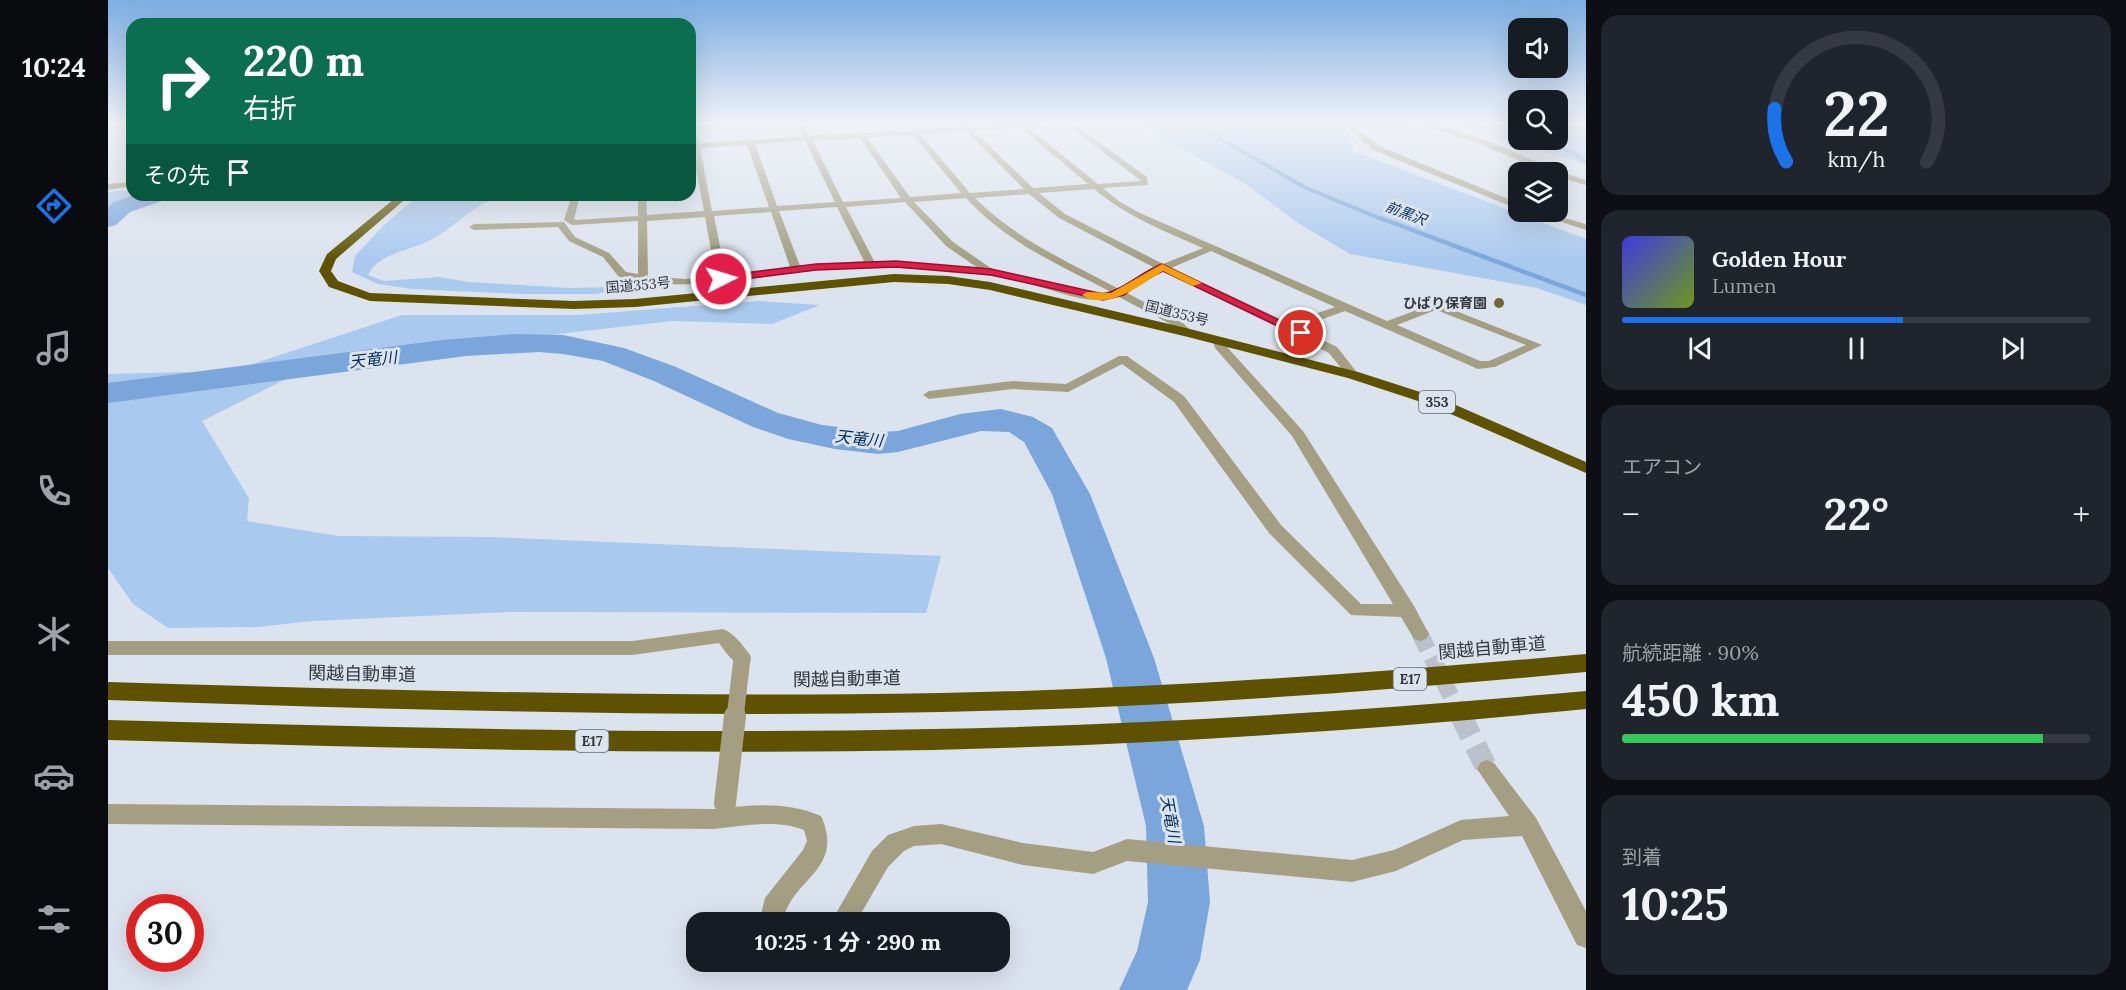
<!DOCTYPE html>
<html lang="ja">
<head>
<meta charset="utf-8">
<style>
	body { margin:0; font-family:Lora,"Noto Sans JP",serif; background:#20242c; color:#f1f3f6; height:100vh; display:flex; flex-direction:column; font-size:22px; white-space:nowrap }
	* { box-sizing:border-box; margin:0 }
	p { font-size:20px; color:#9ea1a6 }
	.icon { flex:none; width:33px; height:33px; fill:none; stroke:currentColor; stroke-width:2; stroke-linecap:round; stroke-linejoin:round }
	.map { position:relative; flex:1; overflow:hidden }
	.panel { display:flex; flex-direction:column; gap:15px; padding:15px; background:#0d0f14; width:540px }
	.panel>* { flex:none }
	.hud { position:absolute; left:18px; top:18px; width:570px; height:183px; border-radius:18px; box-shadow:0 6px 24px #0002; background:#0b6e4f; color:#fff; overflow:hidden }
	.controls { position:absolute; left:1400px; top:18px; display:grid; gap:12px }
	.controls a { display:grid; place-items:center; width:60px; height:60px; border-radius:12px; background:#171b24; box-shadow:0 6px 24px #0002; font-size:30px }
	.speed { position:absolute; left:18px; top:894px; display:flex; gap:12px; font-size:30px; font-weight:700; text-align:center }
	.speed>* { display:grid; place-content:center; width:78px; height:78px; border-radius:50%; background:#171b24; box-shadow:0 6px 24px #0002; line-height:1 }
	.speed .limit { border:9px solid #d22; background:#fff; color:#111 }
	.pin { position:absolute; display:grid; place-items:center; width:51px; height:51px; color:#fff; margin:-26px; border:3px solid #fff; border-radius:50%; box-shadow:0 2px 6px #0007 }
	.me { position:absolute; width:66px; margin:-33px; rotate:85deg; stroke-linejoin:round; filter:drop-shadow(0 0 4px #0008) }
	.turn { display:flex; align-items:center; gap:21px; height:126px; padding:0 18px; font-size:27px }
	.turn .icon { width:78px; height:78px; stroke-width:2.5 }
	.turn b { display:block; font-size:42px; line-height:51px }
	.then { display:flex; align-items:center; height:57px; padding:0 18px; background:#0003; gap:12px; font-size:22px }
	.big { font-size:45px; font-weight:700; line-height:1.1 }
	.panel .widget { flex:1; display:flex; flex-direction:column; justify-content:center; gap:9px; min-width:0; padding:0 21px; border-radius:18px; background:#20242c }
	.panel .dial { align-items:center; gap:0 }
	.dial svg { height:156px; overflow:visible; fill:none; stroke:#363941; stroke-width:7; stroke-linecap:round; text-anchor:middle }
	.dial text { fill:#f1f3f6; stroke:none }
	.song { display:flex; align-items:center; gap:18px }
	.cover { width:72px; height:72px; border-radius:9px; background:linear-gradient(135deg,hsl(240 70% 55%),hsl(80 70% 35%)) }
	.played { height:6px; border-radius:3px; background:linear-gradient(90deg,#1a73e8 60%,#363941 60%) }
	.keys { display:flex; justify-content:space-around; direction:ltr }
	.heat { display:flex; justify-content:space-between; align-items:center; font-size:33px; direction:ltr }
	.charge { height:9px; border-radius:4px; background:linear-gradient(90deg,#34c759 90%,#363941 0) }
	.trip { position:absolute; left:578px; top:912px; width:324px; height:60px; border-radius:18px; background:#171b24; box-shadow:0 6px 24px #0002; font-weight:700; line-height:60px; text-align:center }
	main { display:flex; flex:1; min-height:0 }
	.tabs { display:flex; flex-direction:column; width:108px; justify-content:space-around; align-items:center; background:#090b0e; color:#9ea1a6 }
	.tabs .icon { width:42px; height:42px }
	.tabs .on { color:#1a73e8 }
	.tabs b { font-size:27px; color:#f1f3f6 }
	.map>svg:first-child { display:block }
	.green { fill:#aac9ee }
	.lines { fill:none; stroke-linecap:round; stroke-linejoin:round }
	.stream-far1 { stroke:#7aa6db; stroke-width:4 }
	.stream { stroke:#7aa6db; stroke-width:4.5 }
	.river { fill:#7aa6db; fill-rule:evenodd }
	.minor-tunnel-far1 { stroke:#bac1ca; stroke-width:17; stroke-dasharray:17 9; stroke-linecap:butt }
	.minor-tunnel { stroke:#bac1ca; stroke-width:22; stroke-dasharray:22 11; stroke-linecap:butt }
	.minor { fill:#a49f82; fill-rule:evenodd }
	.highway { fill:#5e5200; fill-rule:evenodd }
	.minor-bridge-far1 { stroke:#a49f82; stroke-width:17 }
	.minor-bridge { stroke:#a49f82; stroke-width:22 }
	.route { fill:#e11d48; stroke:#92132f; stroke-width:1.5 }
	.slow { fill:#f59e0b }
	.poi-dot { fill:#706734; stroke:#dbe3ee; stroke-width:2 }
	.labels { text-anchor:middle; stroke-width:6; stroke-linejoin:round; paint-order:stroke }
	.far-water-label { font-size:14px; font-style:italic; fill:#002c5b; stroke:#dbe3ee }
	.far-street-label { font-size:14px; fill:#34373b; stroke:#dbe3ee }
	.far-poi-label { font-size:14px; font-weight:bold; fill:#34373b; stroke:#dbe3ee; text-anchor:end }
	.shield { fill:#dbe3ee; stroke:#666b71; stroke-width:1.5 }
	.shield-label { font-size:14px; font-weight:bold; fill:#34373b }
	.water-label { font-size:16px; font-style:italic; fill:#002c5b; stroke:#dbe3ee }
	.near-street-label { font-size:18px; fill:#34373b; stroke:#dbe3ee }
</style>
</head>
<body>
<main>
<nav class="tabs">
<b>10:24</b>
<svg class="icon on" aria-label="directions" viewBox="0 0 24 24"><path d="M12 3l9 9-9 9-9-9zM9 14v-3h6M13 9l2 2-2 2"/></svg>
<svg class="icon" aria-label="music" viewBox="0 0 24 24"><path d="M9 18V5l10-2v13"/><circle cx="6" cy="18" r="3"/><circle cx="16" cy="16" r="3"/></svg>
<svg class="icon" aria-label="phone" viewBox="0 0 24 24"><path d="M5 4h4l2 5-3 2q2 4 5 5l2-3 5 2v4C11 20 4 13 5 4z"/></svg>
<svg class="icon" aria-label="climate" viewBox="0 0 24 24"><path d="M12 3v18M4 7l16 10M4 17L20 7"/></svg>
<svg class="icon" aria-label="car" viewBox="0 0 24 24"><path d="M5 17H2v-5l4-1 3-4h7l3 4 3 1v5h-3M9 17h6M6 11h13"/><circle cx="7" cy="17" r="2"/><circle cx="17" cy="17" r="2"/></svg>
<svg class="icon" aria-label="filters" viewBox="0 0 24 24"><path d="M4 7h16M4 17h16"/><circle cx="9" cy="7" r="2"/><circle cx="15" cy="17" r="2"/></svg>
</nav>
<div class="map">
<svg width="1478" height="990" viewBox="0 0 1478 990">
	<rect width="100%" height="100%" fill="#dbe3ee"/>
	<g class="green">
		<polygon points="1028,123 1265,123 1240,129 1245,151 1478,239 1478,305 1429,288 1242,254 1190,223 1136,183"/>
		<polygon points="1322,123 1410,123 1410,140 1449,140 1449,123 1478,130 1478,164 1363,129"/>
		<polygon points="24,190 24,195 54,195 42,196 0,226 0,192"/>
		<path d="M311,195H395C364,205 351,224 324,239C304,251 271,252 260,275L276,281L331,277L361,282L461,288L512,287L489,294H415L304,289L270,284L244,272L247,256L275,226Z"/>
		<polygon points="651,301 712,305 664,324 564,321 441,335 271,348 214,361 94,421 141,498 139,521 230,536 383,537 833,556 818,613 404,612 204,621 150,627 60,628 25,604 0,568 0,374 123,371 294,315 470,315"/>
	</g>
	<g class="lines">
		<g class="stream-far1">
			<polyline points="1085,123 1196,187 1276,220"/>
			<polyline points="1382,123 1410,131"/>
			<polyline points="1435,140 1465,153 1478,162"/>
		</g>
		<polyline class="stream" points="1272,218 1478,295"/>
		<g class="river">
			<polygon points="27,195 60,195 57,200 22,212 8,225 0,227 0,207 6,202"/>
			<polygon points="407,334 455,335 516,348 568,367 670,413 714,425 770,432 790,431 852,414 893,409 925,417 944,428 982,494 1046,658 1096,826 1102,902 1092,960 1079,990 1011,990 1029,951 1040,902 1038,826 998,658 944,494 916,442 901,432 873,431 790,452 770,454 727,449 680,439 645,427 546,381 495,361 455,354 431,352 358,356 0,403 0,383 334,340"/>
		</g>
		<polyline class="minor-tunnel-far1" points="1312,634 1354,718"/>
		<polyline class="minor-tunnel" points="1353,716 1379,769"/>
		<g class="minor">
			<path d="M644,123L641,125L588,128L591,143L695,137L689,123H695L702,136L854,127L851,123H858L862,127L964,123L1039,177L1040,185L995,188L1012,202L1032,213L1279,321L1328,303L1434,345L1387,367L1370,369L1237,311L1190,328L1229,347L1251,375L1245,379L1241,378L1221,353L1055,271L1019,293L1074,322L1084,332L1082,334H1074L1066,326L1011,297C978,307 946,289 914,282C893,277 872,274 851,272C804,268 757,265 710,270C639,277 584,294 511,277L495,257L461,241L450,227L366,230L361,227L366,224L456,222L467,237L501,253L518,272L530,274V221L464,225L456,220L464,195H472L466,219L468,220L530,216V195H538L539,215L596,211L584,148H582V124ZM959,125L1032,180V181L990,184L921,128ZM913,128L980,184L925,188L866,131ZM858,131L916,189L862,193L812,134ZM805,135L853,193L802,197L759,137ZM752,138L793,198L735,202L705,141ZM697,141L727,202L669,206L647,144ZM639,145L661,207L604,211L592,148ZM986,189C1018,216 1056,231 1095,248L1055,264L957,214L931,193ZM921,194L951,218L1047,268L1011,289C960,262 908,239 867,198ZM858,198C898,242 951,265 1003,292L977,293L887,271L845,242L806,202ZM797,202L838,246L870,268L766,261L738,207ZM729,207L756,261L692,266L671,211ZM663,212L682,267L618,277L606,216ZM597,217L608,278L577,279L540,276L539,221ZM1103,251L1227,307L1181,323L1063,268ZM1328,310L1418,345L1381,361H1372L1289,325Z"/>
			<path d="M1250,123C1272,123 1297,119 1319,123C1371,131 1427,165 1478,180V185L1449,177V172H1438L1369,143L1315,126L1248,128L1271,146L1410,203V209L1407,208L1265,150L1239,127Z"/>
			<polygon points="24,182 24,186 0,190 0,184"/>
			<polygon points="1423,212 1435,212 1478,224 1478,230"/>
			<polygon points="1111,337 1115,339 1119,347 1195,431 1306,606 1321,634 1318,639 1312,641 1306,639 1293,617 1243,615 1161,533 1066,402 1014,364 960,392 905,389 821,399 815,395 821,391 905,381 958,384 1011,356 1019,356 1076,396 1173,525 1253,604 1285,604 1184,436 1107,348 1105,341"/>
			<path d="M615,629C626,633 638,648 643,658L641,663C626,668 619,653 611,643L524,655H0V641H524Z"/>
			<polygon points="1379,760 1386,763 1428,818 1478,911 1478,948 1469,945 1414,836 1355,840 1288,871 1244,882 1019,861 985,874 915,865 833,844 806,846 796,851 780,867 748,922 723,922 764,851 780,835 806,826 833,824 915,843 985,852 1019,839 1244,860 1286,850 1353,820 1401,816 1369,769 1372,763"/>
			<path d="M0,804L606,809C644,805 677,801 713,816C738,871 681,879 675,922H651L657,898L695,850L699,841L696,830C668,819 635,826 606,829L0,824Z"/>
		</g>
		<g class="highway">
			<polygon points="291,195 302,195 228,259 223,271 230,281 262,293 466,301 527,299 786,274 840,276 882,282 1078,328 1250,372 1334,399 1478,462 1478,473 1322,405 1240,378 1076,336 882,290 840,284 786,282 527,307 466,309 262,301 221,287 211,271 219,254"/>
			<path d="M1478,654V672C1263,692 1048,708 833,712C555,718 277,709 0,700V682C277,690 555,698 833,693C1048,689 1263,673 1478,654Z"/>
			<path d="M1478,691V709C1261,730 1043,745 825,750C550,755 275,748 0,740V720C275,727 550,735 825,729C1043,725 1261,710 1478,691Z"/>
		</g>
		<polyline class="minor-bridge-far1" points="627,718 634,658"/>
		<polyline class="minor-bridge" points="617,803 627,716"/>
	</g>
	<linearGradient id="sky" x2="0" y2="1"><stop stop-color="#7caee3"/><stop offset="0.47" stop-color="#eff2f7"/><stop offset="1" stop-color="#eff2f7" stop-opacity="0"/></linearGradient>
	<rect width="1478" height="261" fill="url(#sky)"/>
	<path class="route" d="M788,261L883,269L995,294C1017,289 1033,272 1054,264L1198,333L1189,335L1055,271L1031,283L1016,295L995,300L883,275L788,267L708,270L613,282L608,279L613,276L708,264Z"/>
	<path class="slow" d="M1054,264L1094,283L1085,286L1055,271C1033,284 1000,312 974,295L979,292L1003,293Z"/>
	<circle class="poi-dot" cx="1391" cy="303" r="6"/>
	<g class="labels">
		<g class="far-water-label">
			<text transform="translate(1298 213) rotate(21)" y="5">前黒沢</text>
		</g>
		<g class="far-street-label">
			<text transform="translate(530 285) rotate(-5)" y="5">国道353号</text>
			<text transform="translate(1069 313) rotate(14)" y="5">国道353号</text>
		</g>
		<g class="far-poi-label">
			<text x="1379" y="308">ひばり保育園</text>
		</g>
		<g class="shield">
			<rect x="1311" y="391" width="36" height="22" rx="4.5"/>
			<rect x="1285.5" y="668" width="33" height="22" rx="4.5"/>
			<rect x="467.5" y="730" width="33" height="22" rx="4.5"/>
		</g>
		<g class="shield-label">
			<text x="1329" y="407">353</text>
			<text x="1302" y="684">E17</text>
			<text x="484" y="746">E17</text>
		</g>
		<g class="water-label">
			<text transform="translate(265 359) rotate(-6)" y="6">天竜川</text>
			<text transform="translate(751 438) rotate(6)" y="6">天竜川</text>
			<text transform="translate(1063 819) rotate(80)" y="6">天竜川</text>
		</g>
		<g class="near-street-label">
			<text transform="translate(1384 648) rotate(-5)" y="6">関越自動車道</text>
			<text transform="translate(254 674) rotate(1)" y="6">関越自動車道</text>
			<text transform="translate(739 679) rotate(-1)" y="6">関越自動車道</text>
		</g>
	</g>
</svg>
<div class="controls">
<a><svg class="icon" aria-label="sound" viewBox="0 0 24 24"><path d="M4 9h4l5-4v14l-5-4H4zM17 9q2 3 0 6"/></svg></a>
<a><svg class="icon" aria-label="search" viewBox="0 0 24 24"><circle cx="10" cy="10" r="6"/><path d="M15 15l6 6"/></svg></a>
<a><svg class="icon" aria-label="layers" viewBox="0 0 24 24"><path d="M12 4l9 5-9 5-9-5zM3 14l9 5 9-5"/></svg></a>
</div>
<div class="speed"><div class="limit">30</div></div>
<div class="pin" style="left:1193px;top:333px;background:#d93025"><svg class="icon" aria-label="arrive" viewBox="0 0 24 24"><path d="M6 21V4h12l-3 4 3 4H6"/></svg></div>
<svg class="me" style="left:613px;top:279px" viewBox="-20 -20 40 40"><circle r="17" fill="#e11d48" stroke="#fff" stroke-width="3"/><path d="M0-11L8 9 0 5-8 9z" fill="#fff"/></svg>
<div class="trip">10:25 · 1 分 · 290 m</div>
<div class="hud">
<div class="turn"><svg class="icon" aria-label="right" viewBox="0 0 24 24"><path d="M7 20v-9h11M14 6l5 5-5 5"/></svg><div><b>220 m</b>右折</div></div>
<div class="then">その先<svg class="icon" aria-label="arrive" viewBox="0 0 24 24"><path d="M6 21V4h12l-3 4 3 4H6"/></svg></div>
</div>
</div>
<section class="panel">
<div class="widget dial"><svg viewBox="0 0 100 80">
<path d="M14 69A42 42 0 1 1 86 69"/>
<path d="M14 69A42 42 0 0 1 8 42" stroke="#1a73e8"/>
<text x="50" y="56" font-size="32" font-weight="700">22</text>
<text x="50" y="72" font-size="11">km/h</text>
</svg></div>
<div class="widget">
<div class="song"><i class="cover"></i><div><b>Golden Hour</b><p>Lumen</p></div></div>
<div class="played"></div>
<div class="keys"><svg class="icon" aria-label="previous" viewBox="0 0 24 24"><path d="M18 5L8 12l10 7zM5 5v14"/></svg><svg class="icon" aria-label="pause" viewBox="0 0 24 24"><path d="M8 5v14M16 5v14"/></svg><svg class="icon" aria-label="next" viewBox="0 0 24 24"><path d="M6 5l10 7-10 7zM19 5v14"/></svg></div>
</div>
<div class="widget"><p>エアコン</p>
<div class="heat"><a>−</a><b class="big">22°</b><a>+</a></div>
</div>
<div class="widget"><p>航続距離 · 90%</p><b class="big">450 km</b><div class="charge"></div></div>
<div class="widget"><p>到着</p><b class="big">10:25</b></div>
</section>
</main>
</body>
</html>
